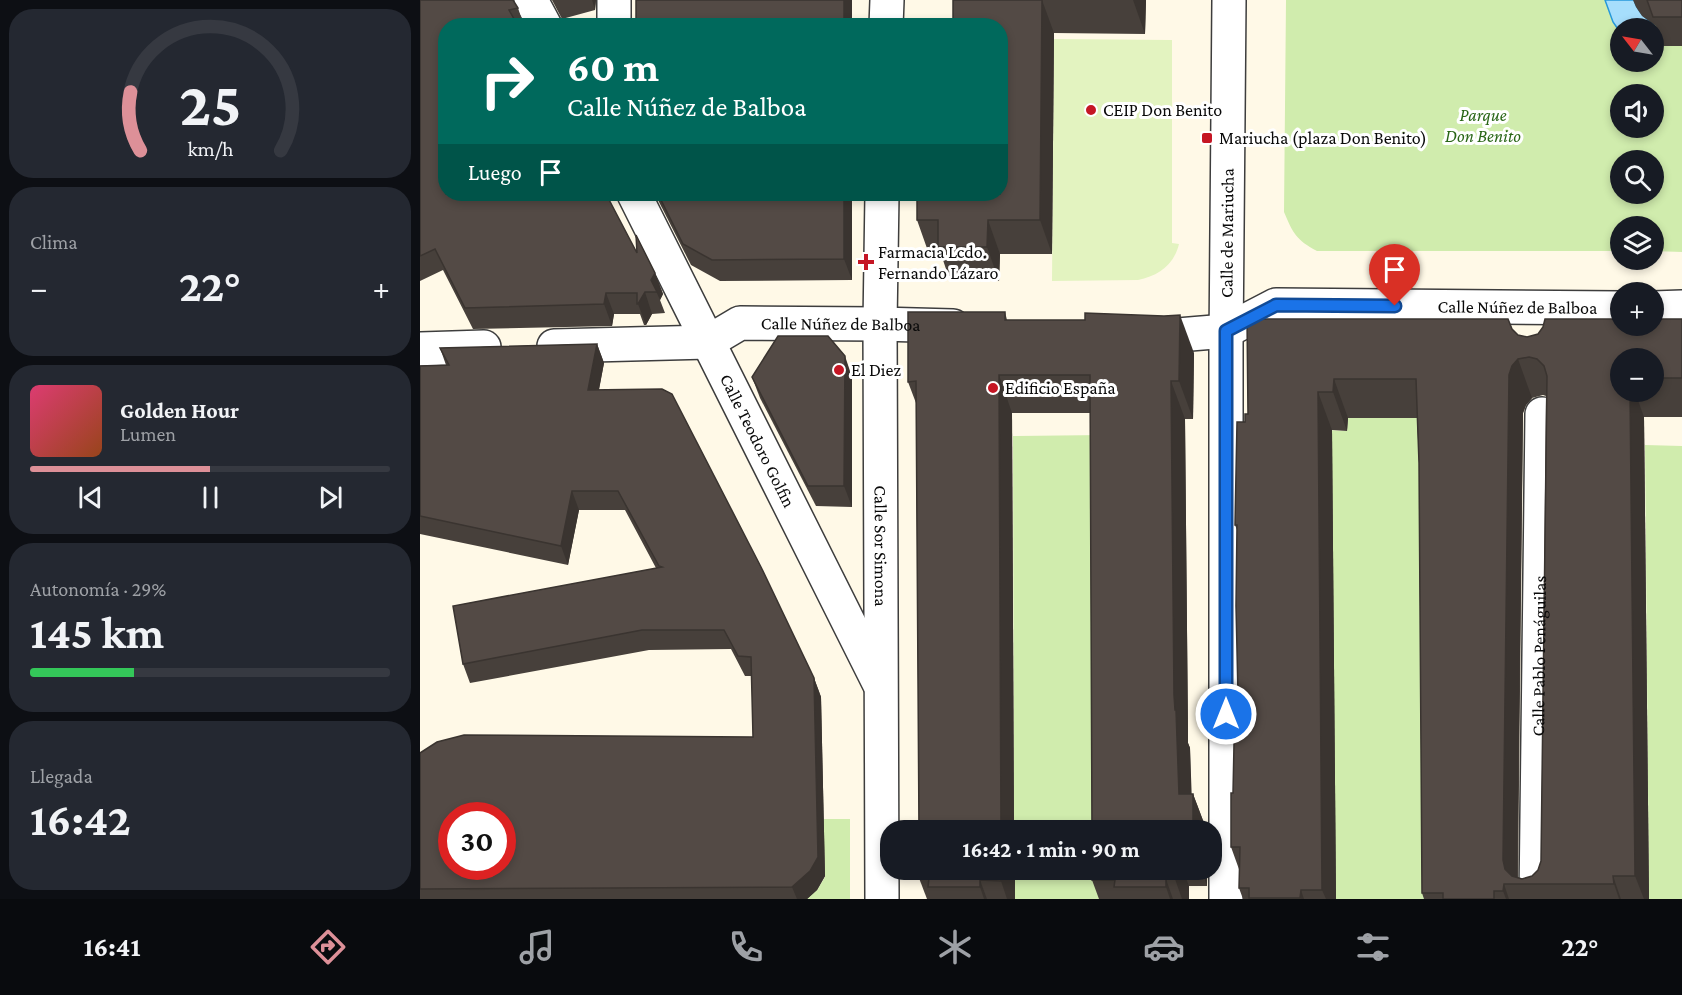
<!DOCTYPE html>
<html lang="es">
<head>
<meta charset="utf-8">
<style>
	body { margin:0; font-family:"Crimson Pro",serif; background:#242831; color:#f1f3f6; height:100vh; display:flex; flex-direction:column; font-size:22px; white-space:nowrap }
	* { box-sizing:border-box; margin:0 }
	p { font-size:20px; color:#9ea1a6 }
	.icon { flex:none; width:33px; height:33px; fill:none; stroke:currentColor; stroke-width:2; stroke-linecap:round; stroke-linejoin:round }
	.map { position:relative; flex:1; overflow:hidden }
	.panel { display:flex; flex-direction:column; gap:9px; padding:9px; background:#0d0f14; width:420px }
	.panel>* { flex:none }
	.guide { position:absolute; left:18px; top:18px; width:570px; height:183px; border-radius:24px; box-shadow:0 3px 9px #0003; background:#00695c; color:#fff; overflow:hidden }
	.needle { width:39px; rotate:301deg }
	.controls { position:absolute; left:1190px; top:18px; display:grid; gap:12px }
	.controls a { display:grid; place-items:center; width:54px; height:54px; border-radius:50%; background:#171b24; box-shadow:0 3px 9px #0003; font-size:30px }
	.speed { position:absolute; left:18px; top:802px; display:flex; gap:12px; font-size:30px; font-weight:700; text-align:center }
	.speed>* { display:grid; place-content:center; width:78px; height:78px; border-radius:50%; background:#171b24; box-shadow:0 3px 9px #0003; line-height:1 }
	.speed .limit { border:9px solid #d22; background:#fff; color:#111 }
	.pin { position:absolute; display:grid; place-items:center; width:51px; height:51px; color:#fff; margin:-62px -26px; border-radius:50% 50% 50% 0; rotate:-45deg; box-shadow:0 0 6px #0007 }
	.pin .icon { rotate:45deg }
	.me { position:absolute; width:66px; margin:-33px; rotate:0deg; stroke-linejoin:round; filter:drop-shadow(0 0 4px #0008) }
	.turn { display:flex; align-items:center; gap:21px; height:126px; padding:0 30px; font-size:27px }
	.turn .icon { width:78px; height:78px; stroke-width:2.5 }
	.turn b { display:block; font-size:42px; line-height:51px }
	.then { display:flex; align-items:center; height:57px; padding:0 30px; background:#0003; gap:12px; font-size:22px }
	.big { font-size:45px; font-weight:700; line-height:1.1 }
	.panel .tile { flex:1; display:flex; flex-direction:column; justify-content:center; gap:9px; min-width:0; padding:0 21px; border-radius:24px; background:#242831 }
	.panel .dial { align-items:center; gap:0 }
	.dial svg { height:156px; overflow:visible; fill:none; stroke:#363941; stroke-width:7; stroke-linecap:round; text-anchor:middle }
	.dial text { fill:#f1f3f6; stroke:none }
	.song { display:flex; align-items:center; gap:18px }
	.cover { width:72px; height:72px; border-radius:9px; background:linear-gradient(135deg,hsl(340 70% 55%),hsl(20 70% 35%)) }
	.played { height:6px; border-radius:3px; background:linear-gradient(90deg,#dd9098 50%,#363941 50%) }
	.keys { display:flex; justify-content:space-around; direction:ltr }
	.heat { display:flex; justify-content:space-between; align-items:center; font-size:33px; direction:ltr }
	.charge { height:9px; border-radius:4px; background:linear-gradient(90deg,#34c759 29%,#363941 0) }
	.trip { position:absolute; left:460px; top:820px; width:342px; height:60px; border-radius:24px; background:#171b24; box-shadow:0 3px 9px #0003; font-weight:700; line-height:60px; text-align:center }
	.tab-bar { display:flex; height:96px; justify-content:space-around; align-items:center; background:#090b0e; color:#9ea1a6 }
	.tab-bar .icon { width:42px; height:42px }
	.tab-bar .selected { color:#dd9098 }
	.tab-bar b { font-size:27px; color:#f1f3f6 }
	main { display:flex; flex:1; min-height:0 }
	.map>svg:first-child { display:block }
	.green { fill:#d0ecad; fill-rule:evenodd }
	.pitch { fill:#e3f3c0 }
	.water { fill:#a6defc; stroke:#2698da; stroke-width:1.5 }
	.lines { fill:none; stroke-linecap:round; stroke-linejoin:round }
	.minor-casing { stroke:#3d3d3d; stroke-width:36 }
	.minor { stroke:#fff; stroke-width:33 }
	.wall { fill:#47403b; fill-rule:evenodd }
	.shaded-wall { fill:#3a3430 }
	.building { fill:#534a45; stroke:#3a3430; stroke-width:1.5; fill-rule:evenodd }
	.route-casing { stroke:#114b97; stroke-width:15 }
	.route { stroke:#1a73e8; stroke-width:10 }
	.poi-dot { fill:#c51624; stroke:#fff; stroke-width:2 }
	.labels { text-anchor:middle; stroke-width:6; stroke-linejoin:round; paint-order:stroke }
	.poi-label { font-size:18px; fill:#0a0a0a; stroke:#fff; text-anchor:start }
	.park-label { font-size:18px; font-style:italic; fill:#296616; stroke:#fff }
	.street-label { font-size:18px; fill:#0a0a0a; stroke:#fff }
</style>
</head>
<body>
<main>
<section class="panel">
<div class="tile dial"><svg viewBox="0 0 100 80">
<path d="M14 69A42 42 0 1 1 86 69"/>
<path d="M14 69A42 42 0 0 1 9 39" stroke="#dd9098"/>
<text x="50" y="56" font-size="32" font-weight="700">25</text>
<text x="50" y="72" font-size="11">km/h</text>
</svg></div>
<div class="tile"><p>Clima</p>
<div class="heat"><a>−</a><b class="big">22°</b><a>+</a></div>
</div>
<div class="tile">
<div class="song"><i class="cover"></i><div><b>Golden Hour</b><p>Lumen</p></div></div>
<div class="played"></div>
<div class="keys"><svg class="icon" aria-label="previous" viewBox="0 0 24 24"><path d="M18 5L8 12l10 7zM5 5v14"/></svg><svg class="icon" aria-label="pause" viewBox="0 0 24 24"><path d="M8 5v14M16 5v14"/></svg><svg class="icon" aria-label="next" viewBox="0 0 24 24"><path d="M6 5l10 7-10 7zM19 5v14"/></svg></div>
</div>
<div class="tile"><p>Autonomía · 29%</p><b class="big">145 km</b><div class="charge"></div></div>
<div class="tile"><p>Llegada</p><b class="big">16:42</b></div>
</section>
<div class="map">
<svg width="1262" height="899" viewBox="0 0 1262 899">
	<rect width="100%" height="100%" fill="#fff9e7"/>
	<g class="green">
		<path d="M866,0H1262V252L1233,251V226H1200V251H897C876,240 873,233 864,212ZM1200,28H1233V62H1200ZM1200,94H1233V128H1200ZM1200,160H1233V194H1200Z"/>
		<polygon points="928,418 1000,418 1014,899 916,899 906,430 927,431"/>
		<polygon points="684,435 686,831 594,831 593,436"/>
		<polygon points="1225,445 1262,446 1262,899 1229,899"/>
		<polygon points="403,819 430,819 430,899 382,899 397,890 405,877"/>
		<rect x="595" y="870" width="91" height="29"/>
	</g>
	<path class="pitch" d="M634,39L752,40V243L759,244C754,265 738,276 718,280L632,281Z"/>
	<path class="water" d="M1185,0H1214C1218,14 1228,18 1237,29L1238,35L1233,46V28H1200V32L1193,22Z"/>
	<g class="lines">
		<defs>
			<g id="minor">
				<polyline points="111,0 125,26"/>
				<polyline points="194,26 194,0"/>
				<polyline points="466,26 467,0"/>
				<path id="s1" d="M214,194L459,683"/>
				<path id="s2" d="M462,194L460,324L462,899"/>
				<polyline points="1233,308 1262,307"/>
				<path id="s3" d="M722,334L758,335L806,331L856,305L1200,308"/>
				<path id="s4" d="M134,346L288,342L320,323L460,324L533,326"/>
				<polyline points="0,349 64,347"/>
				<path id="s5" d="M806,899V345L809,0"/>
				<path id="s6" d="M1116,899L1122,414"/>
			</g>
		</defs>
		<use href="#minor" class="minor-casing"/>
		<use href="#minor" class="minor"/>
	</g>
	<g class="wall">
		<polygon points="0,0 98,8 104,26 26,26 217,253 235,273 243,294 240,300 245,313 232,314 226,325 224,325 220,314 194,314 192,326 53,329 23,270 0,281"/>
		<polygon points="132,0 176,0 175,10 142,19"/>
		<polygon points="533,0 726,0 725,34 634,33 632,254 580,254 579,281 530,281 521,254 509,254 497,220 580,194"/>
		<polygon points="1213,0 1262,0 1262,46 1244,46 1236,26 1222,16 1216,7"/>
		<polygon points="235,194 432,194 432,280 300,281 271,265"/>
		<polygon points="585,312 587,320 774,353 773,419 765,419 768,733 768,743 770,748 771,794 773,794 787,831 672,831 670,413 592,413 594,831 499,831 496,403 488,382"/>
		<path d="M827,319L1092,329L1098,335L1107,337L1262,319V417H1224L1229,899H1004L1002,893L999,463L997,418H928L927,431L912,430L916,899H823L819,888L820,872L811,847L818,695L817,530L815,525L825,422L828,414ZM1200,358H1233V392H1200ZM1123,395L1126,396L1121,861L1118,870L1112,876L1102,879L1098,878L1103,413L1106,405L1112,398Z"/>
		<polygon points="177,344 184,363 179,390 394,678 401,697 405,876 397,890 387,899 0,899 0,753 333,737 332,676 325,676 311,649 229,650 50,683 43,664 236,568 205,510 159,510 148,565 0,534 0,366 26,365 20,348"/>
		<polygon points="332,377 432,377 432,507 396,506 340,398"/>
		<polygon points="499,870 595,870 595,899 507,899 499,878"/>
		<polygon points="672,870 787,870 787,886 769,886 769,899 679,899 672,880"/>
	</g>
	<g class="shaded-wall">
		<polygon points="172,0 176,0 175,10"/>
		<rect x="424" y="0" width="8" height="26"/>
		<polygon points="622,0 634,33 632,254 620,220"/>
		<polygon points="713,0 726,0 725,34"/>
		<polygon points="424,194 432,194 432,280 424,259"/>
		<polygon points="568,220 580,254 579,281 567,247"/>
		<polygon points="235,273 243,294 240,300 231,280"/>
		<polygon points="225,292 232,314 226,325 218,304"/>
		<polygon points="186,293 194,314 192,326 184,304"/>
		<polygon points="760,315 774,353 773,419 759,381"/>
		<polygon points="177,344 184,363 175,409 168,390"/>
		<polygon points="425,356 432,377 432,507 424,486"/>
		<polygon points="1098,359 1112,398 1106,405 1103,413 1097,884 1085,869 1083,860 1089,375 1092,366"/>
		<polygon points="579,375 592,413 594,831 581,831"/>
		<polygon points="914,379 928,418 927,431 913,392"/>
		<polygon points="751,381 765,419 768,733 768,743 770,748 773,831 759,794 754,695"/>
		<polygon points="898,392 912,430 916,899 906,899 902,890"/>
		<polygon points="1210,392 1215,392 1224,417 1229,899 1224,899 1215,876"/>
		<polygon points="152,491 159,510 148,565 141,546"/>
		<polygon points="394,678 401,697 405,876 397,890 387,899 377,899 372,887"/>
		<polygon points="773,794 787,831 773,831"/>
		<polygon points="581,870 595,870 595,899 587,899 581,881"/>
		<polygon points="755,870 763,870 769,886 769,899 762,899 755,879"/>
		<polygon points="782,870 787,870 787,886"/>
		<polygon points="1193,876 1201,899 1199,899 1194,884"/>
		<polygon points="746,879 753,899 750,899 746,887"/>
		<polygon points="560,880 567,899 564,899 560,887"/>
		<polygon points="1084,884 1089,899 1086,899 1083,891"/>
		<polygon points="881,890 884,899 881,899 880,898"/>
	</g>
	<g class="building">
		<polygon points="0,0 93,0 98,8 89,10 98,26 26,26 26,194 186,194 217,253 216,235 235,273 231,280 237,292 225,292 218,304 217,304 217,293 186,293 184,304 45,308 15,249 0,256"/>
		<rect x="216" y="0" width="208" height="26"/>
		<polygon points="533,0 622,0 620,220 568,220 567,247 518,247 518,220 497,220 497,194 580,194 580,26 533,26"/>
		<polygon points="1227,0 1262,0 1262,17 1233,17"/>
		<polygon points="238,194 424,194 424,259 292,260 263,244"/>
		<polygon points="488,312 585,312 585,320 665,320 665,313 744,316 760,315 759,381 751,381 754,695 755,710 756,710 759,794 773,794 773,831 672,831 670,375 579,375 581,831 499,831 496,381 488,382"/>
		<path d="M827,319H1088L1092,329L1098,335L1107,337L1118,334L1123,327L1125,319H1200V326H1233V319H1262V378H1233V358H1200V392H1210L1215,876H1193L1194,884H1084L1083,891H1074V899H1023V893H1002L999,463L996,379H914L913,392H898L902,890H881L880,898H829V888H819L820,847H811V793H813L815,695H818L816,606L817,525H815L817,422H825V414H828ZM1109,357L1117,359L1124,366L1127,376L1121,861L1118,870L1112,876L1102,879L1092,876L1085,869L1083,860L1089,375L1092,366L1098,359Z"/>
		<polygon points="358,336 408,336 425,356 424,486 388,486 332,377"/>
		<path d="M177,344L168,390L242,389L252,394L341,567L394,678L398,857L390,871L372,887L0,889V753L17,742L44,735L333,737L331,657L318,656L304,630H222L43,664L33,606L242,567L239,566L198,491H152L141,546L0,516V366L29,365L20,348ZM32,816H82V867H32Z"/>
		<polygon points="499,870 581,870 581,881 560,880 560,887 508,887 509,878 499,878"/>
		<polygon points="672,870 755,870 755,879 746,879 746,887 694,887 695,880 672,880"/>
	</g>
	<g class="lines">
		<defs>
			<polyline id="route" points="806,714 806,331 856,305 975,306"/>
		</defs>
		<use href="#route" class="route-casing"/>
		<use href="#route" class="route"/>
	</g>
	<g class="poi-dot">
		<circle cx="671" cy="110" r="6"/>
		<rect x="781" y="132" width="12" height="12" rx="3"/>
		<path d="M443 253h6v6h6v6h-6v6h-6v-6h-6v-6h6z"/>
		<circle cx="419" cy="370" r="6"/>
		<circle cx="573" cy="388" r="6"/>
	</g>
	<g class="labels">
		<g class="poi-label">
			<text x="683" y="116">CEIP Don Benito</text>
			<text x="799" y="144">Mariucha (plaza Don Benito)</text>
			<text x="458" y="258">Farmacia Lcdo.<tspan x="458" dy="21">Fernando Lázaro</tspan></text>
			<text x="431" y="376">El Diez</text>
			<text x="585" y="394">Edificio España</text>
		</g>
		<g class="park-label">
			<text x="1063" y="121">Parque<tspan x="1063" dy="21">Don Benito</tspan></text>
		</g>
		<g class="street-label">
			<text dy="6" stroke="none"><textPath href="#s5" startOffset="666">Calle de Mariucha</textPath></text>
			<text dy="6" stroke="none"><textPath href="#s3" startOffset="382">Calle Núñez de Balboa</textPath></text>
			<text dy="6" stroke="none"><textPath href="#s4" startOffset="292">Calle Núñez de Balboa</textPath></text>
			<text dy="6" stroke="none"><textPath href="#s1" startOffset="276">Calle Teodoro Golfin</textPath></text>
			<text dy="6" stroke="none"><textPath href="#s2" startOffset="352">Calle Sor Simona</textPath></text>
			<text dy="6" stroke="none"><textPath href="#s6" startOffset="243">Calle Pablo Penáguilas</textPath></text>
		</g>
	</g>
</svg>
<div class="controls">
<a><svg class="needle" viewBox="-14 -14 28 28"><path d="M0-13l5 13h-10z" fill="#e53935"/><path d="M0 13l5-13h-10z" fill="#9ea1a6"/></svg></a>
<a><svg class="icon" aria-label="sound" viewBox="0 0 24 24"><path d="M4 9h4l5-4v14l-5-4H4zM17 9q2 3 0 6"/></svg></a>
<a><svg class="icon" aria-label="search" viewBox="0 0 24 24"><circle cx="10" cy="10" r="6"/><path d="M15 15l6 6"/></svg></a>
<a><svg class="icon" aria-label="layers" viewBox="0 0 24 24"><path d="M12 4l9 5-9 5-9-5zM3 14l9 5 9-5"/></svg></a>
<a>+</a>
<a>−</a>
</div>
<div class="speed"><div class="limit">30</div></div>
<div class="pin" style="left:975px;top:306px;background:#d93025"><svg class="icon" aria-label="arrive" viewBox="0 0 24 24"><path d="M6 21V4h12l-3 4 3 4H6"/></svg></div>
<svg class="me" style="left:806px;top:714px" viewBox="-20 -20 40 40"><circle r="17" fill="#1a73e8" stroke="#fff" stroke-width="3"/><path d="M0-11L8 9 0 5-8 9z" fill="#fff"/></svg>
<div class="trip">16:42 · 1 min · 90 m</div>
<div class="guide">
<div class="turn"><svg class="icon" aria-label="right" viewBox="0 0 24 24"><path d="M7 20v-9h11M14 6l5 5-5 5"/></svg><div><b>60 m</b>Calle Núñez de Balboa</div></div>
<div class="then">Luego<svg class="icon" aria-label="arrive" viewBox="0 0 24 24"><path d="M6 21V4h12l-3 4 3 4H6"/></svg></div>
</div>
</div>
</main>
<nav class="tab-bar">
<b>16:41</b>
<svg class="icon selected" aria-label="directions" viewBox="0 0 24 24"><path d="M12 3l9 9-9 9-9-9zM9 14v-3h6M13 9l2 2-2 2"/></svg>
<svg class="icon" aria-label="music" viewBox="0 0 24 24"><path d="M9 18V5l10-2v13"/><circle cx="6" cy="18" r="3"/><circle cx="16" cy="16" r="3"/></svg>
<svg class="icon" aria-label="phone" viewBox="0 0 24 24"><path d="M5 4h4l2 5-3 2q2 4 5 5l2-3 5 2v4C11 20 4 13 5 4z"/></svg>
<svg class="icon" aria-label="climate" viewBox="0 0 24 24"><path d="M12 3v18M4 7l16 10M4 17L20 7"/></svg>
<svg class="icon" aria-label="car" viewBox="0 0 24 24"><path d="M5 17H2v-5l4-1 3-4h7l3 4 3 1v5h-3M9 17h6M6 11h13"/><circle cx="7" cy="17" r="2"/><circle cx="17" cy="17" r="2"/></svg>
<svg class="icon" aria-label="filters" viewBox="0 0 24 24"><path d="M4 7h16M4 17h16"/><circle cx="9" cy="7" r="2"/><circle cx="15" cy="17" r="2"/></svg>
<b>22°</b>
</nav>
</body>
</html>
